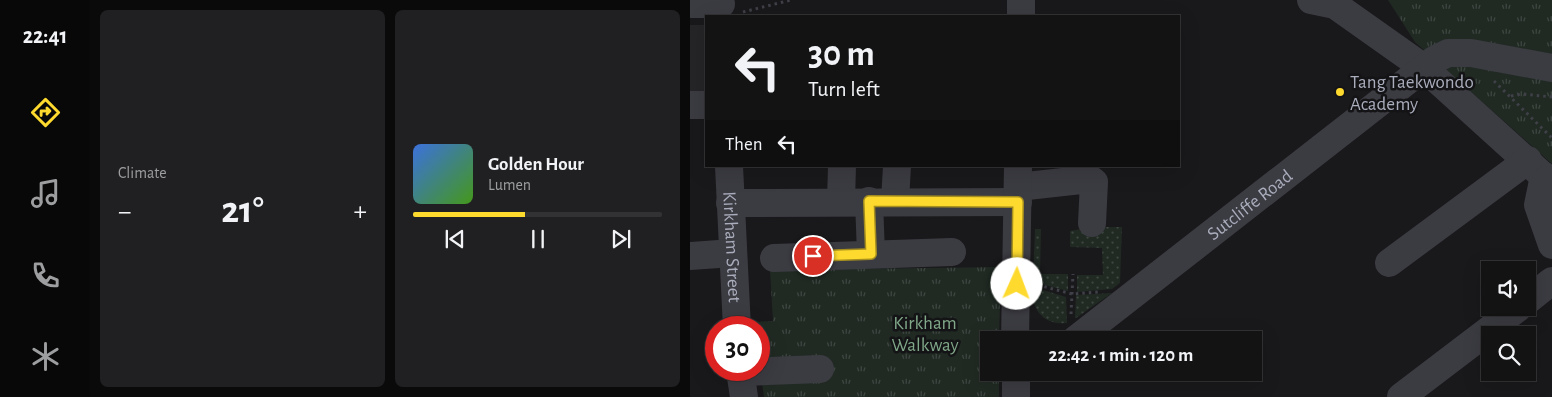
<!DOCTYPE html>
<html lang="en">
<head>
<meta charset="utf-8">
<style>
	body { margin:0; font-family:"Alegreya Sans",sans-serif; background:#202022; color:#f1f3f6; height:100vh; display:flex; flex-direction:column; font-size:19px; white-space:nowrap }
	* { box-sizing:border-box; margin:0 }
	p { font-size:16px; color:#9d9ea0 }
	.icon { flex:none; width:28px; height:28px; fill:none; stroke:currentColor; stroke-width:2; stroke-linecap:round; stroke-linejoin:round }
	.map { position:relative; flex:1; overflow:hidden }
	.panel { display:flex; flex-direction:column; gap:10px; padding:10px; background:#0a0a0b; width:600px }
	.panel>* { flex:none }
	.banner { position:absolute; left:15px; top:15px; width:475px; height:152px; border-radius:0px; box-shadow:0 5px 20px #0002,0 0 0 1px #323234; background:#131314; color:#f1f3f6; overflow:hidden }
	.buttons { position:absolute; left:791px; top:261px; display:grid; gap:10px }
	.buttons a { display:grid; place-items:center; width:55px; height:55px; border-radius:0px; background:#131314; box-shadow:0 5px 20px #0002,0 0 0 1px #323234; font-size:25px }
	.speed { position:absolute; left:15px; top:316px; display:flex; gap:10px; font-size:25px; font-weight:700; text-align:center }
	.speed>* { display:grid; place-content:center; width:65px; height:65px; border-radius:50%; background:#131314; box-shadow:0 5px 20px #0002,0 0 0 1px #323234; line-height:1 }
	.speed .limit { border:8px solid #d22; background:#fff; color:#111 }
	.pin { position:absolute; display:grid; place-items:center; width:42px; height:42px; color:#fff; margin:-21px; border:2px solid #fff; border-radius:50%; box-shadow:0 1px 5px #0007 }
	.me { position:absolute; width:55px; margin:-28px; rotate:2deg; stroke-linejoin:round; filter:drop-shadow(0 0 4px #0008) }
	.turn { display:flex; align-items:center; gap:18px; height:105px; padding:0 20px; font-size:22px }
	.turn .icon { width:65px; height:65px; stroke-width:2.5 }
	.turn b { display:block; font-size:35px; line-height:42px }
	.then { display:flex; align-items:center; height:48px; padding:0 20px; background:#0003; gap:10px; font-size:19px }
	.big { font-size:38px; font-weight:700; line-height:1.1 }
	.panel .tile { flex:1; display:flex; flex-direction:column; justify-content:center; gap:8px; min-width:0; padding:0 18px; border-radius:8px; background:#202022 }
	.song { display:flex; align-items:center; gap:15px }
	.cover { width:60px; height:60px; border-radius:8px; background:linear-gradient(135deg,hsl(220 70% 55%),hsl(100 70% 35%)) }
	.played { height:5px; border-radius:2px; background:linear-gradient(90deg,#feda2e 45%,#323234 45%) }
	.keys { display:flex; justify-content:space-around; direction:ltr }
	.heat { display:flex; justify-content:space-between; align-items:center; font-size:28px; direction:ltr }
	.panel .tiles { flex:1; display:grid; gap:10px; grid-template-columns:repeat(2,1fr) }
	.trip { position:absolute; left:290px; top:331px; width:282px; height:50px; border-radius:0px; background:#131314; box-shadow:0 5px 20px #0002,0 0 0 1px #323234; font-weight:700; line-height:50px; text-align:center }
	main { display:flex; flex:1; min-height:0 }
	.tabs { display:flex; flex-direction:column; width:90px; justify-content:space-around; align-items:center; background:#080808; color:#9d9ea0 }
	.tabs .icon { width:35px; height:35px }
	.tabs .on { color:#feda2e }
	.tabs b { font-size:22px; color:#f1f3f6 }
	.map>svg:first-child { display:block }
	.built { fill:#252528 }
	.grass { fill:url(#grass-dots) }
	.park { fill:url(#park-tufts) }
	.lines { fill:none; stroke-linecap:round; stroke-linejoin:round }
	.path { stroke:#3f4048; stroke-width:3; stroke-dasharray:2.5 4; stroke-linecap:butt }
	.minor { stroke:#3b3b42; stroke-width:28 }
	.route-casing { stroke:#a58e1e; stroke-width:12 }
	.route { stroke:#feda2e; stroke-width:9 }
	.poi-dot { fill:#feda2e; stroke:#141416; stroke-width:2 }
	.labels { text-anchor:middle; stroke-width:5; stroke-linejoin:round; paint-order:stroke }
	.poi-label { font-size:19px; fill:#aaadbc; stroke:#141416; text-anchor:start }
	.street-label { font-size:19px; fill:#aaadbc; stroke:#141416 }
	.park-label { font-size:19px; fill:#80a889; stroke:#141416 }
</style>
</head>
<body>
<main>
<nav class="tabs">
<b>22:41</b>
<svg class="icon on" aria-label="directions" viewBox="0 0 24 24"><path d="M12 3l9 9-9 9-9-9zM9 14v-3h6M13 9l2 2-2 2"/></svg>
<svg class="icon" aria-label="music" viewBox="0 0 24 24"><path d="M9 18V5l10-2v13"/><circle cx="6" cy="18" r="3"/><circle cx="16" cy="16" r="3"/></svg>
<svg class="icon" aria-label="phone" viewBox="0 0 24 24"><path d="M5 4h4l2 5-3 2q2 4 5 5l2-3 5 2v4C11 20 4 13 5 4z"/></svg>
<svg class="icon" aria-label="climate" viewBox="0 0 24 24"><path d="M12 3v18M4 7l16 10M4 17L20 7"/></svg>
</nav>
<section class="panel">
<div class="tiles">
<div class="tile"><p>Climate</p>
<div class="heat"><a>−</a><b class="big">21°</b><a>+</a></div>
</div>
<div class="tile">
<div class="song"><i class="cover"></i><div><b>Golden Hour</b><p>Lumen</p></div></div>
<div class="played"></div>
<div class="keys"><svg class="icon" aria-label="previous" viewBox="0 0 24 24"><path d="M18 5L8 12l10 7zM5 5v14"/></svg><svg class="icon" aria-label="pause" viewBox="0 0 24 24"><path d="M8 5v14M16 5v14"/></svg><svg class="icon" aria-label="next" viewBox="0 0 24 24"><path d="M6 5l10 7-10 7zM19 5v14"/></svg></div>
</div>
</div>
</section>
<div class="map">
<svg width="862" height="397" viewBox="0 0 862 397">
	<defs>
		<pattern id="grass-dots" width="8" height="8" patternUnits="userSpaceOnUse" patternTransform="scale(1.25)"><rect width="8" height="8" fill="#202a23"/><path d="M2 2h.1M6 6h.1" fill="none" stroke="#3e4641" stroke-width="1.8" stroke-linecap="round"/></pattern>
		<pattern id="park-tufts" width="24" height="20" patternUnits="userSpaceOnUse" patternTransform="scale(1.25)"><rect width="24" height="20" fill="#202a23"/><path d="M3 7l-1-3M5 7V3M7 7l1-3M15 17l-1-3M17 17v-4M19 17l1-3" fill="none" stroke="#3e4641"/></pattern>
	</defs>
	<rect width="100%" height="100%" fill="#19191b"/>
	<rect class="built" x="0" y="25" width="16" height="85"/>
	<g class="grass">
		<polygon points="402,227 432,227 430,283 422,289 387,292 387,275 413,275 412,248 380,247 380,231"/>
		<polygon points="345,229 351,229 350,274 378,274 378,291 343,282"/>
		<path d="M343,287L376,297L377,323C354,326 340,309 343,287Z"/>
		<polygon points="422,293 386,318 385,318 386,295"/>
	</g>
	<g class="park">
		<polygon points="698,0 862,0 862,164 725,42"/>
		<polygon points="311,267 309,340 299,340 299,372 309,373 309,397 74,397 69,361 69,328 64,327 63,322 83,321 80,270"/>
	</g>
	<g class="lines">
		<g class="path">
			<polyline points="53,12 101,0"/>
			<polyline points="804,81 862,138"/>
			<polyline points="821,96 832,94 862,97"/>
			<polyline points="348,285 382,294 408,292"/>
			<polyline points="381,314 383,274"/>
		</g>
		<g class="minor">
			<polyline points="621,0 645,5 734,68 862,184"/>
			<polyline points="0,4 31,4"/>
			<polyline points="331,16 331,0"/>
			<polyline points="0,105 16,105"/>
			<path id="s1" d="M39,166L47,328"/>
			<polyline points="854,176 848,205 862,245"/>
			<polyline points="328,187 400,179 404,182 402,223"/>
			<polyline points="151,201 152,166"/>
			<polyline points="179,201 181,254"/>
			<polyline points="205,201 207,166"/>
			<polyline points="40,203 328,202"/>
			<polyline points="0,256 43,253"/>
			<polyline points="84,258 262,252"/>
			<polyline points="699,263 838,160"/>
			<polyline points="838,300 862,281"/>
			<polyline points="325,340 328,166"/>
			<path id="s2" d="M385,340L744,60L758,53H781L862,68"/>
			<polyline points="50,370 54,397"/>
			<polyline points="51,372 130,369"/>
			<polyline points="326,372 326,397"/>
			<polyline points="711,397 828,308"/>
		</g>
	</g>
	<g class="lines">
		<defs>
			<polyline id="route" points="123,256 181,254 179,201 328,202 327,284"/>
		</defs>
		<use href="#route" class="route-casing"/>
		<use href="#route" class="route"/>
	</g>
	<circle class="poi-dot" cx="650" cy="92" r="5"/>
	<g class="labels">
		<g class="poi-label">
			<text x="660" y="88">Tang Taekwondo<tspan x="660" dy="22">Academy</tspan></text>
		</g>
		<g class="street-label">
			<text dy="7" stroke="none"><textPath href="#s2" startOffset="221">Sutcliffe Road</textPath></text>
			<text dy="7" stroke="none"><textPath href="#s1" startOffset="81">Kirkham Street</textPath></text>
		</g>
		<g class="park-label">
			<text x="235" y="329">Kirkham<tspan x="235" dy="22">Walkway</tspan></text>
		</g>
	</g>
</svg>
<div class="buttons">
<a><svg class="icon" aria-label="sound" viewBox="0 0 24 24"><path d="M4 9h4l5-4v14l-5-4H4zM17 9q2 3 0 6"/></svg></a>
<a><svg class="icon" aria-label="search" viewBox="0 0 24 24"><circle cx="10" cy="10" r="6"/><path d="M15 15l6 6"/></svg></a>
</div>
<div class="speed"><div class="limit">30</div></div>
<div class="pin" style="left:123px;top:256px;background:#d93025"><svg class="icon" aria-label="arrive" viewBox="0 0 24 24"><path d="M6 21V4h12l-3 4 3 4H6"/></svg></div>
<svg class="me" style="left:327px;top:284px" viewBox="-20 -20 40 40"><circle r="19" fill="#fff"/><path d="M0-13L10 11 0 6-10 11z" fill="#feda2e"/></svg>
<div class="trip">22:42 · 1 min · 120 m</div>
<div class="banner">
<div class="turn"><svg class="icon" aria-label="left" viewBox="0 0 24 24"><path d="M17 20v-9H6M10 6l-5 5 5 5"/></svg><div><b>30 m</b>Turn left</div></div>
<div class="then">Then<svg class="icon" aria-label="left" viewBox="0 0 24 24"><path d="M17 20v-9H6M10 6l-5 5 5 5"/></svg></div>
</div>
</div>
</main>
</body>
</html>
